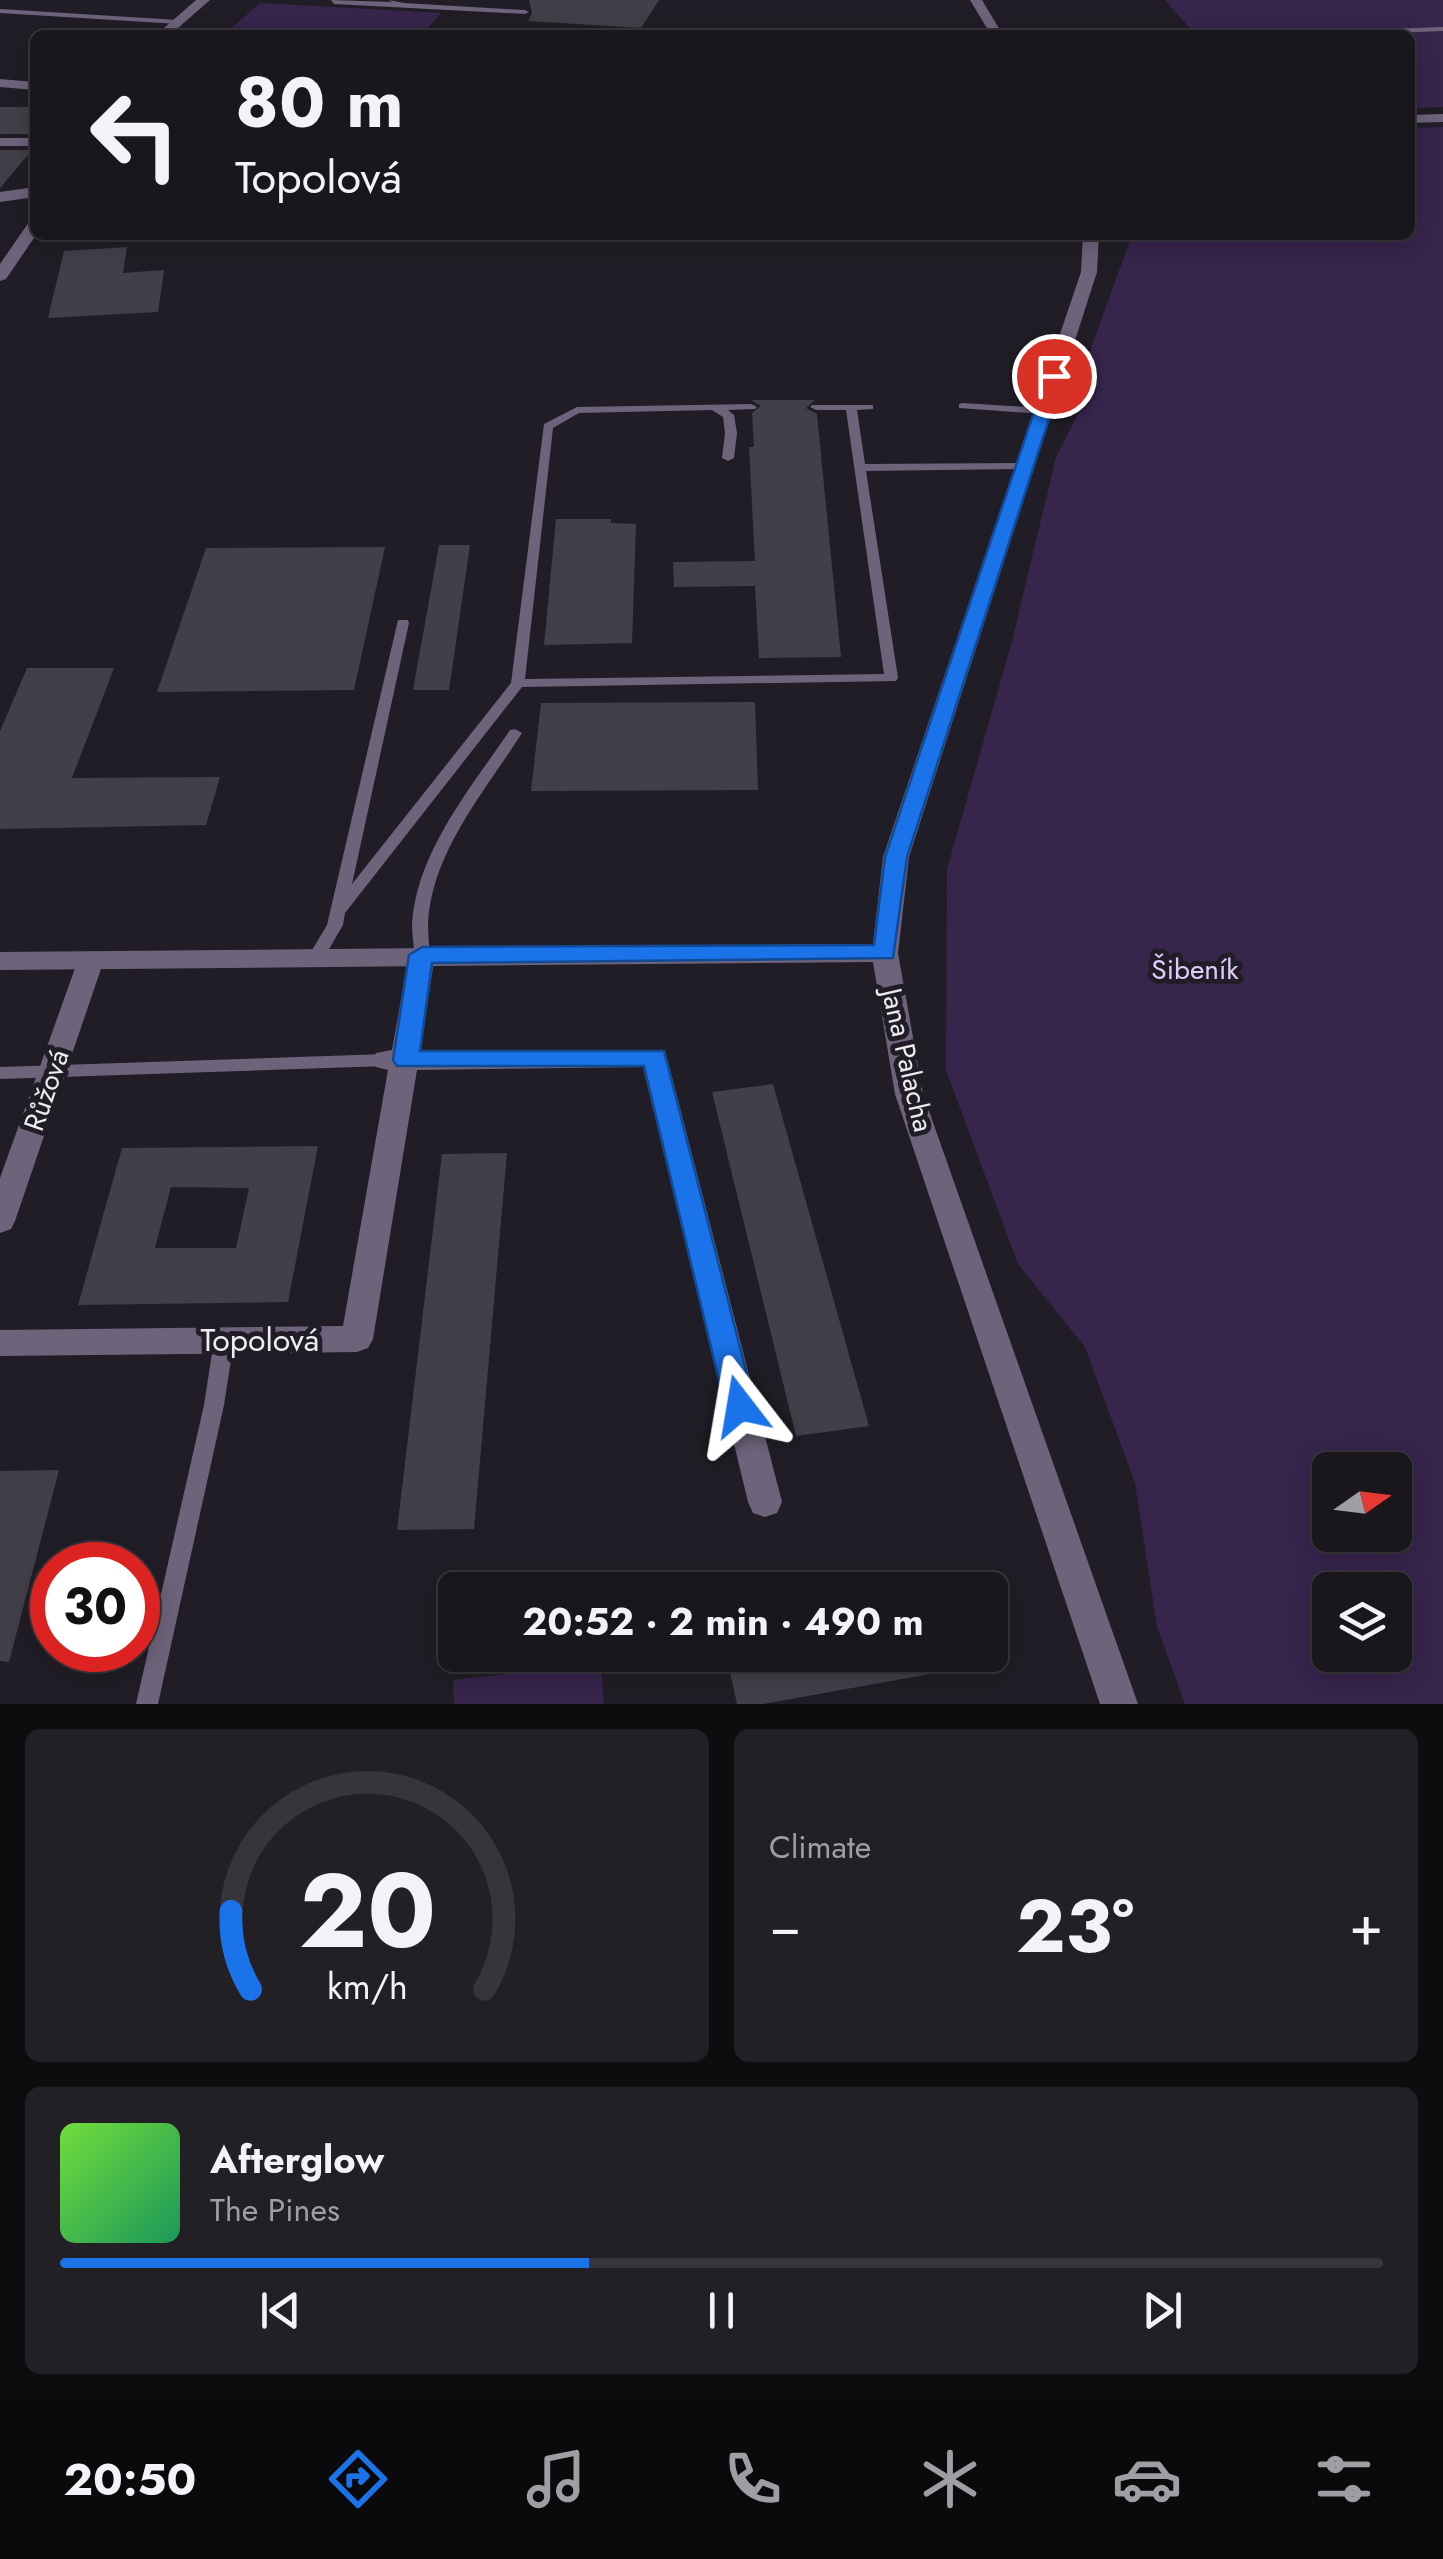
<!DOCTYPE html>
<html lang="en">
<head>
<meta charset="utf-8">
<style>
	body { margin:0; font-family:Jost,sans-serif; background:#221f25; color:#f1f3f6; height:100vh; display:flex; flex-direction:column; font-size:38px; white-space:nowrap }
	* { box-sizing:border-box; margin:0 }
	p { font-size:32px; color:#9f9fa3 }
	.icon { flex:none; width:55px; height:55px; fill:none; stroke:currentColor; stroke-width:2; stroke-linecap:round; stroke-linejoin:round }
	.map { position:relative; height:1704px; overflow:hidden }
	.panel { display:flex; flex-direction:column; gap:25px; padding:25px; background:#0e0c0f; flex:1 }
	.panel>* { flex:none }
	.top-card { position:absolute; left:30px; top:30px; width:1385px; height:210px; border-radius:15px; box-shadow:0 5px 25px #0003,0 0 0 2px #37353b; background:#19161c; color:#f1f3f6; overflow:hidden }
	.needle { width:65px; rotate:76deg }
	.controls { position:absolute; left:1312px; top:1452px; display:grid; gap:20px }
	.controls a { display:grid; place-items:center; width:100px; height:100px; border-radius:15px; background:#19161c; box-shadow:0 5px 25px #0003,0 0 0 2px #37353b; font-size:50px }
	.speed { position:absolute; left:30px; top:1542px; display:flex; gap:20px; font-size:50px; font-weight:700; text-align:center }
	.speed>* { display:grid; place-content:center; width:130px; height:130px; border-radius:50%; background:#19161c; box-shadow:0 5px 25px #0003,0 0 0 2px #37353b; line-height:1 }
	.speed .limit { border:15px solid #d22; background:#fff; color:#111 }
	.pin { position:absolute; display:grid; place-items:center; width:85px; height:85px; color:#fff; margin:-42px; border:5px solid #fff; border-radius:50%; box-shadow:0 2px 10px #0007 }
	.me { position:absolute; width:110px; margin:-55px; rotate:346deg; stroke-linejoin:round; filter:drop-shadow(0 0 8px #0008) }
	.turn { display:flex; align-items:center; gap:35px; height:210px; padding:0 40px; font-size:45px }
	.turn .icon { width:130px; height:130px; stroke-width:2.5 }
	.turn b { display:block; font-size:70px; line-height:85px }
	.big { font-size:75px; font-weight:700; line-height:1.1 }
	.panel .tile { flex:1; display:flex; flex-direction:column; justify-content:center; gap:15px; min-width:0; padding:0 35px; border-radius:15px; background:#221f25 }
	.panel .dial { align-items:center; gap:0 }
	.dial svg { height:260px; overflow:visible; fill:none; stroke:#37353b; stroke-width:7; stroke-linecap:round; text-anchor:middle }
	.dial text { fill:#f1f3f6; stroke:none }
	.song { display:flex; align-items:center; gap:30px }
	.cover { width:120px; height:120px; border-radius:15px; background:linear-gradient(135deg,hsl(100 70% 55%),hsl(150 70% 35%)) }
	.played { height:10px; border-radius:5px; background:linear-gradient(90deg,#1a73e8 40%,#37353b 40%) }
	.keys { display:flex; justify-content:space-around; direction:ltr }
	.heat { display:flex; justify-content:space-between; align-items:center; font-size:55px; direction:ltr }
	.panel .tiles { flex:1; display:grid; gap:25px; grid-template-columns:1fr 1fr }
	.tile:last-child { grid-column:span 2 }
	.trip { position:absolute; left:438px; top:1572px; width:570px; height:100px; border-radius:15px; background:#19161c; box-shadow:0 5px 25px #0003,0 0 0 2px #37353b; font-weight:700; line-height:100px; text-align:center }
	.menu { display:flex; height:160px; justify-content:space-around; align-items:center; background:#0a090b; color:#9f9fa3 }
	.menu .icon { width:70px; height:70px }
	.menu .on { color:#1a73e8 }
	.menu b { font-size:45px; color:#f1f3f6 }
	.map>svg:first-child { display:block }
	.green { fill:#37254c; fill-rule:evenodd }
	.building { fill:#433f49; fill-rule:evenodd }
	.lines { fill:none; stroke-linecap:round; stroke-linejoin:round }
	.service { fill:#6d637b; fill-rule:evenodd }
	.minor { fill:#6d637b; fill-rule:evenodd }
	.tertiary { fill:#6d637b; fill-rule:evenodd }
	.route { fill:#1a73e8; stroke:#114b97; stroke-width:2.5 }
	.labels { text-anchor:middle; stroke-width:10; stroke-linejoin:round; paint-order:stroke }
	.park-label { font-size:28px; fill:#e0ccfc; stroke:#211d26 }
	.street-label { font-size:28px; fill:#eeebf1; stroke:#211d26 }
	.near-street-label { font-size:32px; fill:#eeebf1; stroke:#211d26 }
</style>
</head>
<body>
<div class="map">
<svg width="1443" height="1704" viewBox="0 0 1443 1704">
	<rect width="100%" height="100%" fill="#211d26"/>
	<g class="green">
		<polygon points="1165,0 1443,0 1443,107 1410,108 1410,35 1281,35 1276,30 1194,33"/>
		<polygon points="260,3 441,13 421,35 228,31"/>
		<path d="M1443,127V1704H1185L1157,1627L1135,1483L1085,1347L1018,1264L946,1070L947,869L1012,641L1056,457L1086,398L1083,370L1132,235H1410V128ZM1395,1470V1535H1330V1470ZM1395,1590V1655H1330V1590Z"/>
		<polygon points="601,1664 604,1704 454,1704 453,1680"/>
	</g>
	<g class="building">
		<polygon points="529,0 659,0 641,28 528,21 532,13"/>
		<rect x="0" y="107" width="35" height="27"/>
		<polygon points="0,150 32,150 0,188"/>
		<polygon points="127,247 123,273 164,270 158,312 48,318 64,251"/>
		<polygon points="751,400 815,400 806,408 817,414 841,657 759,658 755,586 674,587 673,562 755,561 749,447 754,447 752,413 761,406"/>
		<polygon points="556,519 611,519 611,523 636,524 632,643 544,645"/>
		<polygon points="439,545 470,545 449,690 413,690"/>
		<polygon points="385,547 354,690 157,692 206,548"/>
		<polygon points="27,668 114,668 72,778 220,777 206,825 0,829 0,731"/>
		<polygon points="755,702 758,790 531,791 541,703"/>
		<polygon points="773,1084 869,1426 796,1436 712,1092"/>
		<path d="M318,1146L288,1302L78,1305L122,1148ZM171,1187L249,1188L236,1248H155Z"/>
		<polygon points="507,1153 474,1529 397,1530 442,1154"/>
		<polygon points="59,1470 9,1662 0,1661 0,1471"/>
		<polygon points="726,1655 957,1655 958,1669 763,1704 737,1704"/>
	</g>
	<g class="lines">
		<g class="service">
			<polygon points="331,0 392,2 389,0 404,3 525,10 529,12 525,14 334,4"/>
			<polygon points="0,9 178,20 182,22 178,24 0,13"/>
			<polygon points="1443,27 1443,31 1341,35 1225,35 1229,33 1275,31 1279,33"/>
			<polygon points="963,403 1043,408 1049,411 1043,414 959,408 959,404"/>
			<polygon points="751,404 757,407 755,409 728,410 734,415 737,433 734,458 728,461 722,458 725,433 723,417 712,410 579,413 553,428 525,679 884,674 846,410 816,410 810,407 812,405 873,405 873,409 857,410 865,464 1025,463 1031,466 1025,469 866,471 898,678 896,681 522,687 345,913 343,925 322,961 310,961 308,957 327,925 398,620 408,620 409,623 352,884 511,683 544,424 577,407"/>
			<path d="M515,729L522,733C485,791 432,852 428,923C428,934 429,945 430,955L428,959H416L414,955C414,945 412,934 412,924C417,851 471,788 510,730Z"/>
			<polygon points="386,1054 392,1056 394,1060 392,1064 386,1066 0,1079 0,1067"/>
			<polygon points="224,1332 231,1334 234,1340 224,1405 158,1704 136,1704 204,1405 214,1340 217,1334"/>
		</g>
		<g class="minor">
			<polygon points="196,0 210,0 170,35 156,35"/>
			<polygon points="0,79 35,82 35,90 0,87"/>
			<rect x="0" y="138" width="35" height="8"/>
			<polygon points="35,187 35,197 0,202 0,192"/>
			<polygon points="35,220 36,235 6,279 0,281 0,264 29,222"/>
			<polygon points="422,946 431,949 435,955 420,1050 665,1050 782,1502 777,1513 765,1517 753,1513 748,1502 643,1067 417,1070 373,1339 368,1348 357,1352 0,1356 0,1330 343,1326 388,1070 376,1067 372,1060 376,1053 392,1050 409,955 413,949"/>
			<polygon points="91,951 100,954 104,960 15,1221 11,1229 0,1233 0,1178 78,960 82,954"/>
		</g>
		<g class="tertiary">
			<polygon points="970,0 982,0 1003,35 991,35"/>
			<polygon points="1443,114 1443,122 1410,123 1410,115"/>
			<polygon points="1083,235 1099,235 1097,272 909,857 898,953 923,1094 1138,1704 1100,1704 895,1094 873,962 0,970 0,952 873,944 883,857 1081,272"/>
		</g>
	</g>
	<polygon class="route" points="1054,371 1063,376 907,857 893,958 432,963 420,1051 664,1051 755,1406 750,1415 740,1418 729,1415 725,1406 644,1066 397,1066 393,1060 409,955 422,947 874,945 885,857 1046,376"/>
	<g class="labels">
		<g class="park-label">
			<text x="1195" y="979">Šibeník</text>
		</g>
		<g class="street-label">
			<text transform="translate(908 1060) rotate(77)" y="10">Jana Palacha</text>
			<text transform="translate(46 1090) rotate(-71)" y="10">Růžová</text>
		</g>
		<g class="near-street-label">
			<text x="260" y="1351">Topolová</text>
		</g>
	</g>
</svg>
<div class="controls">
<a><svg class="needle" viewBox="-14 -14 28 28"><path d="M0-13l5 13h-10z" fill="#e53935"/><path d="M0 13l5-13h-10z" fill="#9f9fa3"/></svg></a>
<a><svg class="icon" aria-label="layers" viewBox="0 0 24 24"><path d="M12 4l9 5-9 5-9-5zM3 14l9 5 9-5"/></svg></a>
</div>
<div class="speed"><div class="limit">30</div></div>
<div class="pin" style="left:1054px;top:376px;background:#d93025"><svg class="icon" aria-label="arrive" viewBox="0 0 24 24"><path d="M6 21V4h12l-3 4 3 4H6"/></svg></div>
<svg class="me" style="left:740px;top:1406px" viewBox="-20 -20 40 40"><path d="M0-17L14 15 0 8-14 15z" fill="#1a73e8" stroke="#fff" stroke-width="4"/></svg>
<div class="trip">20:52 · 2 min · 490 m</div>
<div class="top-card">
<div class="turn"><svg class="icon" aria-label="left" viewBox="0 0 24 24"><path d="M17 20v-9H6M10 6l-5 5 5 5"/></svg><div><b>80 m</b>Topolová</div></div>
</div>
</div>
<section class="panel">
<div class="tiles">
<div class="tile dial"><svg viewBox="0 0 100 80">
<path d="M14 69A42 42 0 1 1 86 69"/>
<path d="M14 69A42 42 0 0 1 8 45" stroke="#1a73e8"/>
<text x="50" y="56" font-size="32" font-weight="700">20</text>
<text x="50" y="72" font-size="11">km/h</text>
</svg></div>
<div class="tile"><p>Climate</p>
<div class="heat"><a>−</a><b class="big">23°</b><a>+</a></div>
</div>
<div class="tile">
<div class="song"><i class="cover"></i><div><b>Afterglow</b><p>The Pines</p></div></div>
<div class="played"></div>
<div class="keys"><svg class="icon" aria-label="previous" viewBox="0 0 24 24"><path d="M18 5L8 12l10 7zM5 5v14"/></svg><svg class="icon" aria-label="pause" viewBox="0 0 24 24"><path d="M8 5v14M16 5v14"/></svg><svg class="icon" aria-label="next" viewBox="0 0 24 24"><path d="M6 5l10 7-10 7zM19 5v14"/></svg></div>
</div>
</div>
</section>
<nav class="menu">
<b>20:50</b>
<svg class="icon on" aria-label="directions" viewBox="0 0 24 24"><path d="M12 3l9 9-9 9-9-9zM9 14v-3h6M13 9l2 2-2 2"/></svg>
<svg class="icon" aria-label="music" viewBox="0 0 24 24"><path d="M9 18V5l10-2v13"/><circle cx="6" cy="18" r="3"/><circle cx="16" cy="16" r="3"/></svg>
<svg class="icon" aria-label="phone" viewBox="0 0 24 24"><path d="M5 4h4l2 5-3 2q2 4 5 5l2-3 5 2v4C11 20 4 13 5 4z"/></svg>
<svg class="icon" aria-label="climate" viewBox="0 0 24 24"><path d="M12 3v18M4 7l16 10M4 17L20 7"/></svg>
<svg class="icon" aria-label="car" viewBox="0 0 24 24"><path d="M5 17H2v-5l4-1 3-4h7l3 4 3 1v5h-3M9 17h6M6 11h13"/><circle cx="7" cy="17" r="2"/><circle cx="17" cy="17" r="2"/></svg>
<svg class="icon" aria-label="filters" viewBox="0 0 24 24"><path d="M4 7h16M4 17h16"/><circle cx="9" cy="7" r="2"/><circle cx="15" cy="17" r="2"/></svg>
</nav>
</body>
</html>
